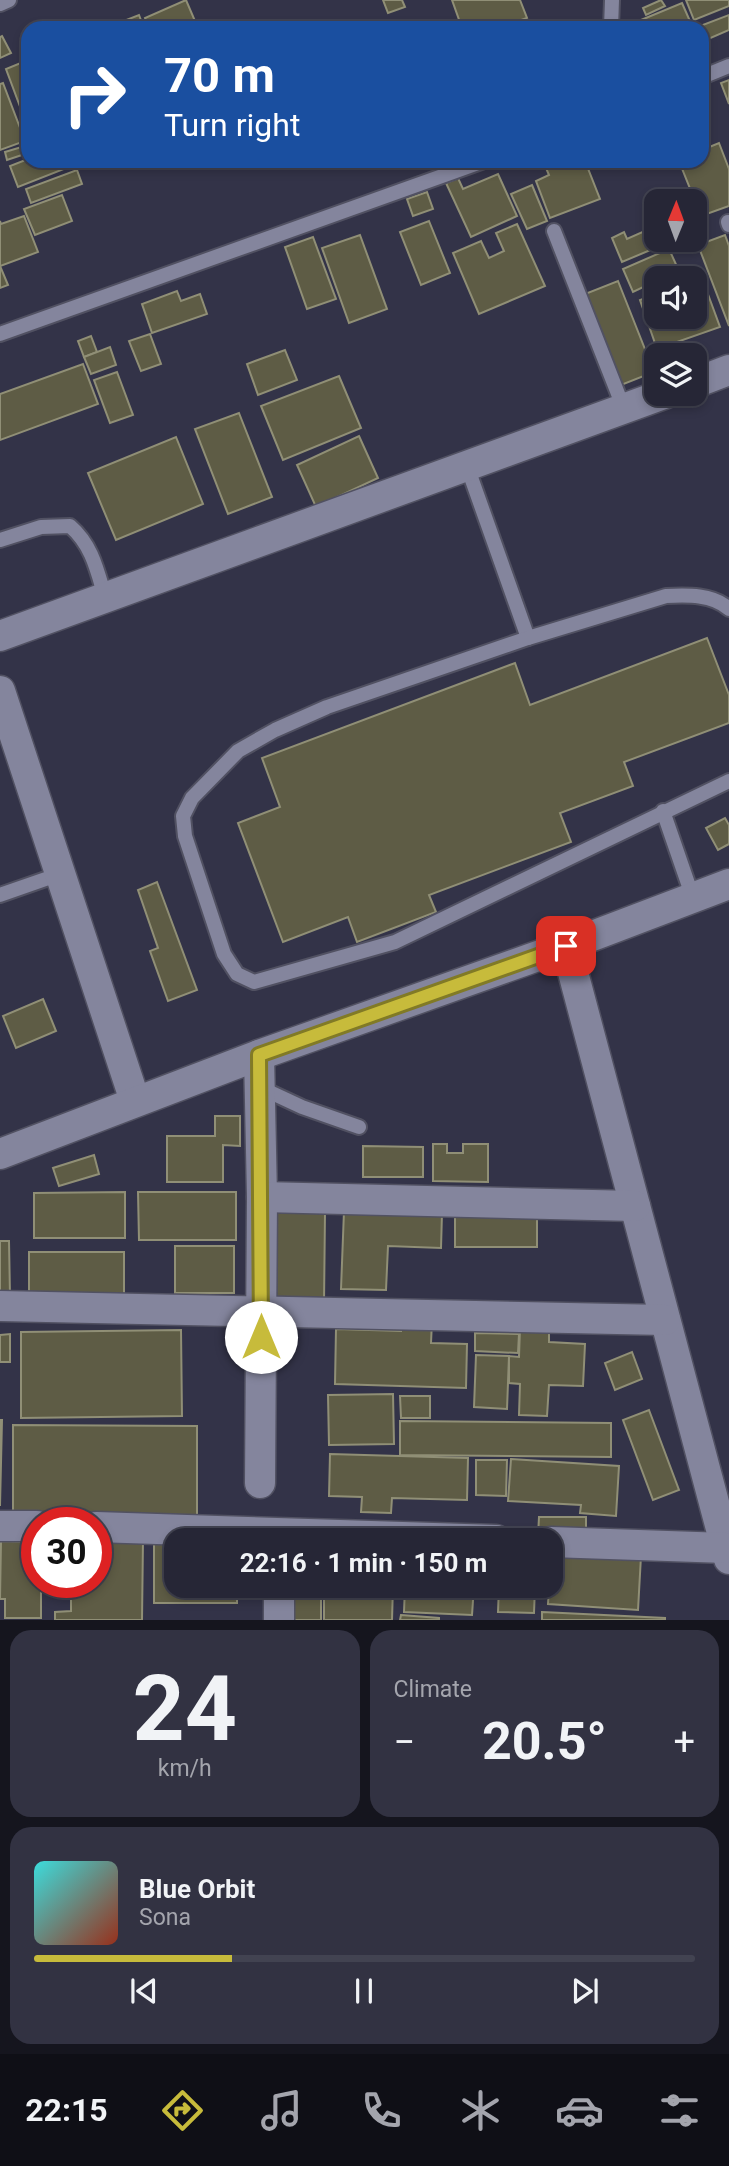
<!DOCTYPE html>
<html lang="en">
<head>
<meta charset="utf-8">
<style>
	body { margin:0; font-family:Roboto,sans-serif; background:#323242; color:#f1f3f6; height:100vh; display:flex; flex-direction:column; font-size:26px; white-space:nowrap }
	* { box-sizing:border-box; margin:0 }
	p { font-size:23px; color:#a4a5ad }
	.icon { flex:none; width:38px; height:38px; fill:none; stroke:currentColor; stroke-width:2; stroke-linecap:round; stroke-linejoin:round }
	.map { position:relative; height:1620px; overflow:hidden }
	.side { display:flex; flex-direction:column; gap:10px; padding:10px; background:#15151e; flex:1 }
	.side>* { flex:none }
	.top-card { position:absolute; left:21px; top:21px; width:688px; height:147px; border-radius:21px; box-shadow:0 4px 10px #0003,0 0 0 2px #424351; background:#1a4fa0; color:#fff; overflow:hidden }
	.needle { width:46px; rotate:1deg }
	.controls { position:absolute; left:644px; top:189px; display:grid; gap:14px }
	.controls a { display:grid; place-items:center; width:63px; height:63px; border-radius:14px; background:#262636; box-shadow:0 4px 10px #0003,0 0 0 2px #424351; font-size:35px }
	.speed { position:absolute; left:21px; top:1507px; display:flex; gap:14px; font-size:35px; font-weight:700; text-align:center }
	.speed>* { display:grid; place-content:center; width:91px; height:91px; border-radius:50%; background:#262636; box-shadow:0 4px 10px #0003,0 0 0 2px #424351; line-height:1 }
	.speed .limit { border:10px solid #d22; background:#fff; color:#111 }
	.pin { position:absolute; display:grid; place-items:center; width:60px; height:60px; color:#fff; margin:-30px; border-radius:14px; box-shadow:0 4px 10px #0006 }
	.me { position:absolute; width:77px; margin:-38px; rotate:0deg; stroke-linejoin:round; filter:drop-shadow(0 0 5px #0008) }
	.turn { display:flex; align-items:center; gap:24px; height:147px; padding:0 28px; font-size:32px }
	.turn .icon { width:91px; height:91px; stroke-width:2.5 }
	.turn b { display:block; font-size:49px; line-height:60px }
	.big { font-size:52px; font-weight:700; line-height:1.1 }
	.side .tile { flex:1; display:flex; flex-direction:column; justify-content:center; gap:10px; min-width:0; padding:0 24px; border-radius:21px; background:#323242 }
	.side .dial { align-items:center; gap:0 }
	.dial b { font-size:91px; line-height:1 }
	.song { display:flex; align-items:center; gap:21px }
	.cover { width:84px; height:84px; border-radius:10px; background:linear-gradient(135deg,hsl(180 70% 55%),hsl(10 70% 35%)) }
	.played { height:7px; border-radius:4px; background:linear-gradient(90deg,#c7bb3b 30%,#424351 30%) }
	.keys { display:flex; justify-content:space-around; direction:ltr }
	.heat { display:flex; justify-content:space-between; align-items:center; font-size:38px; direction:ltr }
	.side .tiles { flex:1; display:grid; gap:10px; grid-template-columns:1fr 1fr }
	.tile:last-child { grid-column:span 2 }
	.trip { position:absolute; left:164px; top:1528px; width:399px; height:70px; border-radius:21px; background:#262636; box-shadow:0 4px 10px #0003,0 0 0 2px #424351; font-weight:700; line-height:70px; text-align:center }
	.tab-bar { display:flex; height:112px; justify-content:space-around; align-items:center; background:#0f0f16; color:#a4a5ad }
	.tab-bar .icon { width:49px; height:49px }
	.tab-bar .current { color:#c7bb3b }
	.tab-bar b { font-size:32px; color:#f1f3f6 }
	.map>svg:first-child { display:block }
	.building { fill:#5e5c45; stroke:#908f76; stroke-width:2 }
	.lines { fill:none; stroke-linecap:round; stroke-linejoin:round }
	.lane-casing { stroke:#515162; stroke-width:18 }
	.street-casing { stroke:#515162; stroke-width:33 }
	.lane { stroke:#84859d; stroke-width:14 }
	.street { stroke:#84859d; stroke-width:30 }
	.route-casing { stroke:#817a26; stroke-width:18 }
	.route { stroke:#c7bb3b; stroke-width:12 }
</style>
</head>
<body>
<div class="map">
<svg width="729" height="1620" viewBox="0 0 729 1620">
	<rect width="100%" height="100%" fill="#333348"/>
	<g class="building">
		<polygon points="186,0 198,28 149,28 145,18"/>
		<polygon points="383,0 402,0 405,7 388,13"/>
		<polygon points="452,0 520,0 527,18 498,28 462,28"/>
		<polygon points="661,0 665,6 646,15 643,8"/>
		<polygon points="686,0 729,0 729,6 694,20"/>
		<polygon points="682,3 693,28 624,27"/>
		<polygon points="139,15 144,28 118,28 116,24"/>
		<polygon points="729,15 729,30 706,40 700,26"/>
		<polygon points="2,36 11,53 0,58 0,37"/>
		<polygon points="28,60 28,128 6,69"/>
		<polygon points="729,80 729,104 721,83"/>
		<polygon points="3,83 25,141 0,150 0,84"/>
		<polygon points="719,143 729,169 729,206 701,216 679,161 702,161 702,150"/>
		<polygon points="28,145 28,153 7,160 5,152"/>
		<polygon points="28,159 67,161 69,167 18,187 10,166"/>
		<polygon points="543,161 585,161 600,199 550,218 536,181 549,175"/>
		<polygon points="77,170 82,184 31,203 26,189"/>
		<polygon points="498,174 517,216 471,237 446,183 458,178 463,189"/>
		<polygon points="532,185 547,221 527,229 511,194"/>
		<polygon points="427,192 433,209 413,216 407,199"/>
		<polygon points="62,195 72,221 35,235 24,209"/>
		<polygon points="24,216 38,252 0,266 8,285 0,288 0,221 1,224"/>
		<polygon points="429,221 450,273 421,285 400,232"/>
		<polygon points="517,224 545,286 479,314 453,253 481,241 489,258 504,251 496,233"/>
		<polygon points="656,226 656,240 674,240 622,262 612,238 624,232 627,239"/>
		<polygon points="360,235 387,309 349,323 322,248"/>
		<polygon points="725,235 729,246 729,326 698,245"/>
		<polygon points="313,237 336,299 307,309 285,247"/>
		<polygon points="669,249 679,271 663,278 656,278 656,281 633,292 623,269"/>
		<polygon points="702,278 720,327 657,349 640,300 656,294 656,317 695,317 695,281"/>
		<polygon points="618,281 654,372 621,385 585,294"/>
		<polygon points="177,291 181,301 200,294 207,314 152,333 142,304"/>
		<polygon points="150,334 161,364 141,371 129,341"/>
		<polygon points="91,336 97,352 84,357 78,341"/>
		<polygon points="110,347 116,365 91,374 84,357"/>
		<polygon points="285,350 297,380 258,395 247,364"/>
		<polygon points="83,364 98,404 0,440 0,394"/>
		<polygon points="117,372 133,415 110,423 94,380"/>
		<polygon points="339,376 361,428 283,460 261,406"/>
		<polygon points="239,413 272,497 228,514 195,429"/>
		<polygon points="359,436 378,478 316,507 297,465"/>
		<polygon points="176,437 203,504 116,540 88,473"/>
		<polygon points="707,638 729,695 729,723 624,762 633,786 560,813 571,842 429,895 436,912 357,942 348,917 283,942 238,823 280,807 262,758 515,663 530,705"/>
		<polygon points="725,818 729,825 729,844 718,850 706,828"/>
		<polygon points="157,882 197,990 168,1001 150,951 158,948 138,890"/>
		<polygon points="43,999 56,1031 16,1048 3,1016"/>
		<polygon points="215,1116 240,1116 240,1146 223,1145 223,1182 167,1182 167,1136 215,1136"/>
		<polygon points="433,1144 447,1144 447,1153 463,1153 463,1144 488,1144 488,1182 433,1181"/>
		<polygon points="363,1146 423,1147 423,1177 363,1177"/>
		<polygon points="94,1155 99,1174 59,1186 53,1168"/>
		<polygon points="125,1192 125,1238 34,1238 34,1193"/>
		<polygon points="138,1192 236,1192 236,1240 139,1240"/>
		<polygon points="276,1211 325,1212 324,1304 274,1303"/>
		<polygon points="344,1211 442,1213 441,1248 388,1246 386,1290 341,1289"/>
		<rect x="455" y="1217" width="82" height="30"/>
		<polygon points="0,1241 9,1241 10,1296 0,1296"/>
		<rect x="175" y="1246" width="59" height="47"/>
		<rect x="29" y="1252" width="95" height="46"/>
		<polygon points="401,1321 432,1321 431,1343 467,1344 466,1388 335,1384 336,1329 401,1331"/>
		<polygon points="520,1328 549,1330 549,1342 585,1344 583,1386 549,1385 547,1416 519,1415 520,1384 509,1383 509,1356 519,1357"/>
		<polygon points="181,1330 182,1416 21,1418 21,1332"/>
		<polygon points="475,1333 519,1334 518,1353 475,1351"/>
		<polygon points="10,1334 10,1362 0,1362 0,1335"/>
		<polygon points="632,1352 642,1379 615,1390 605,1363"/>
		<polygon points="476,1355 509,1356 507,1409 474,1407"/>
		<polygon points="393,1394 394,1444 329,1445 328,1395"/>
		<polygon points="400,1396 430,1396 430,1418 401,1418"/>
		<polygon points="649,1410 679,1490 653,1500 623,1420"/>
		<polygon points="0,1420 2,1420 0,1506"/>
		<polygon points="400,1421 611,1423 611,1457 400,1455"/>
		<polygon points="13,1425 197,1426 197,1516 13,1515"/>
		<polygon points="330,1454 468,1458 467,1500 392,1498 391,1513 361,1512 362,1497 329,1496"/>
		<polygon points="511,1459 619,1466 616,1516 580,1513 581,1505 508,1501"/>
		<polygon points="476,1460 507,1460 506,1496 476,1495"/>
		<polygon points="539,1517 586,1517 586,1536 538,1536"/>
		<polygon points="96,1539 143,1539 142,1620 55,1620 55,1612 71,1611 71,1582 96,1582"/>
		<polygon points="1,1541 37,1542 37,1582 41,1582 41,1618 5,1618 5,1599 0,1599"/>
		<polygon points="154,1543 177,1543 177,1586 237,1586 237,1603 154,1603"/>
		<polygon points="551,1550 641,1556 638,1610 548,1604 549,1586 551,1586"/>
		<rect x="294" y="1586" width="27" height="34"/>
		<polygon points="324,1586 393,1586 392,1620 324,1620"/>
		<polygon points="405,1586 474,1586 472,1615 404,1612"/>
		<polygon points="499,1586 535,1586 534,1613 498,1612"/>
		<polygon points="542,1612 665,1618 665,1620 542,1620"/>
		<polygon points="401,1615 439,1618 439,1620 400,1620"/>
	</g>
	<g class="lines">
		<defs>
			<g id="lane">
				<polyline points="0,4 9,0"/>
				<polyline points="611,28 612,0"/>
				<polyline points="702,77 729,66"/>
				<polyline points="728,222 729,225"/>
				<polyline points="554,231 624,409"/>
				<polyline points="0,334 484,161"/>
				<polyline points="467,466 528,638"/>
				<path d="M0,540L41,527L70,526C92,545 97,570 105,597"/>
				<path d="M729,609C713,594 687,595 666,596L528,638L327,707L275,730L238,751L192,798L183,816L185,836L224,954L237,974L254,982L395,942L729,781"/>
				<polyline points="663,811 693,898"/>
				<polyline points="0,895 60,874"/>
				<polyline points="259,1087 302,1107 359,1127"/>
			</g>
			<g id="street">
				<polyline points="695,383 729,370"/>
				<polyline points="0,636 664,394"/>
				<polyline points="0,691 135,1101"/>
				<polyline points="566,946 729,1559"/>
				<polyline points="259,1055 262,1197 260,1483"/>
				<polyline points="0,1154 259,1055 566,946 729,884"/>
				<polyline points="262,1197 635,1206"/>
				<polyline points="0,1306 665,1320"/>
				<polyline points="0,1526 37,1526"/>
				<polyline points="96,1527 496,1540"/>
				<polyline points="551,1542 726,1548"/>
				<polyline points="279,1586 279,1620"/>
			</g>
		</defs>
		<use href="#lane" class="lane-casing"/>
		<use href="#street" class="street-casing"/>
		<use href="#lane" class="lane"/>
		<use href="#street" class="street"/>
	</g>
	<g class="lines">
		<defs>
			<polyline id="route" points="261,1337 259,1055 566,946"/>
		</defs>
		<use href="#route" class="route-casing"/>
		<use href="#route" class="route"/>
	</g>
</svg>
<div class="controls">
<a><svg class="needle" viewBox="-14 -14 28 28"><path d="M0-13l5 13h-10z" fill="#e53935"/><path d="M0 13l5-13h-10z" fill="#a4a5ad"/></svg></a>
<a><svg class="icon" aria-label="sound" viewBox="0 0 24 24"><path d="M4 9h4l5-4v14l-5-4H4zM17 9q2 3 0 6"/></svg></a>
<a><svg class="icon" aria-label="layers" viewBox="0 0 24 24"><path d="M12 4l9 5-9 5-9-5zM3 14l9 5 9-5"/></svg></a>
</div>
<div class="speed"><div class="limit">30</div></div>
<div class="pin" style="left:566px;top:946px;background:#d93025"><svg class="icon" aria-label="arrive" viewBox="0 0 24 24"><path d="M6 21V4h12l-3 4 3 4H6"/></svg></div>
<svg class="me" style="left:261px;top:1337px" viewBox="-20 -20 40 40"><circle r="19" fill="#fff"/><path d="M0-13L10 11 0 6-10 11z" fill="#c7bb3b"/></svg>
<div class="trip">22:16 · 1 min · 150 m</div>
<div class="top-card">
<div class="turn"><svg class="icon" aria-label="right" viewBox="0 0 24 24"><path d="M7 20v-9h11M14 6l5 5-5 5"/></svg><div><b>70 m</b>Turn right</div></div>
</div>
</div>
<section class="side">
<div class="tiles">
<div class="tile dial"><b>24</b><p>km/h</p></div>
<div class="tile"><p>Climate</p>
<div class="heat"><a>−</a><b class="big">20.5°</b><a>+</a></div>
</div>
<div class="tile">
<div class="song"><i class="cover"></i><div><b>Blue Orbit</b><p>Sona</p></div></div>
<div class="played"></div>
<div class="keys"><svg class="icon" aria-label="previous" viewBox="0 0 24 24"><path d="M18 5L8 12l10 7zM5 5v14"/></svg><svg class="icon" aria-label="pause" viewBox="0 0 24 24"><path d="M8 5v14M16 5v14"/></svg><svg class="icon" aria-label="next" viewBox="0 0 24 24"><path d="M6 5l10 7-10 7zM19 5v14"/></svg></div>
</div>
</div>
</section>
<nav class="tab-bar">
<b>22:15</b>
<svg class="icon current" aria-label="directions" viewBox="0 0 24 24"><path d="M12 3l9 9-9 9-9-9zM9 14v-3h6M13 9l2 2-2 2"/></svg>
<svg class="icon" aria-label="music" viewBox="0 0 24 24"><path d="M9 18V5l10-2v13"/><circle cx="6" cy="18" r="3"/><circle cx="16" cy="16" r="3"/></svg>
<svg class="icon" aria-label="phone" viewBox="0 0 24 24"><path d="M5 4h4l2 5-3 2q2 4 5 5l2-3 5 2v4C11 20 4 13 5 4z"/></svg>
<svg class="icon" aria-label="climate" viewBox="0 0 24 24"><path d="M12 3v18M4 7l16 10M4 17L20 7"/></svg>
<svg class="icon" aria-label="car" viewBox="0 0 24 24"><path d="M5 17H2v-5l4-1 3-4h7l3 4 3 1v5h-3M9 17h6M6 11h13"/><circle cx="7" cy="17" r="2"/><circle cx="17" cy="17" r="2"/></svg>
<svg class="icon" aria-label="filters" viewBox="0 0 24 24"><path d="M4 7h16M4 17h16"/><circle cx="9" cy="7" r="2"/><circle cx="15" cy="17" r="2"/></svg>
</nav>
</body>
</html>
